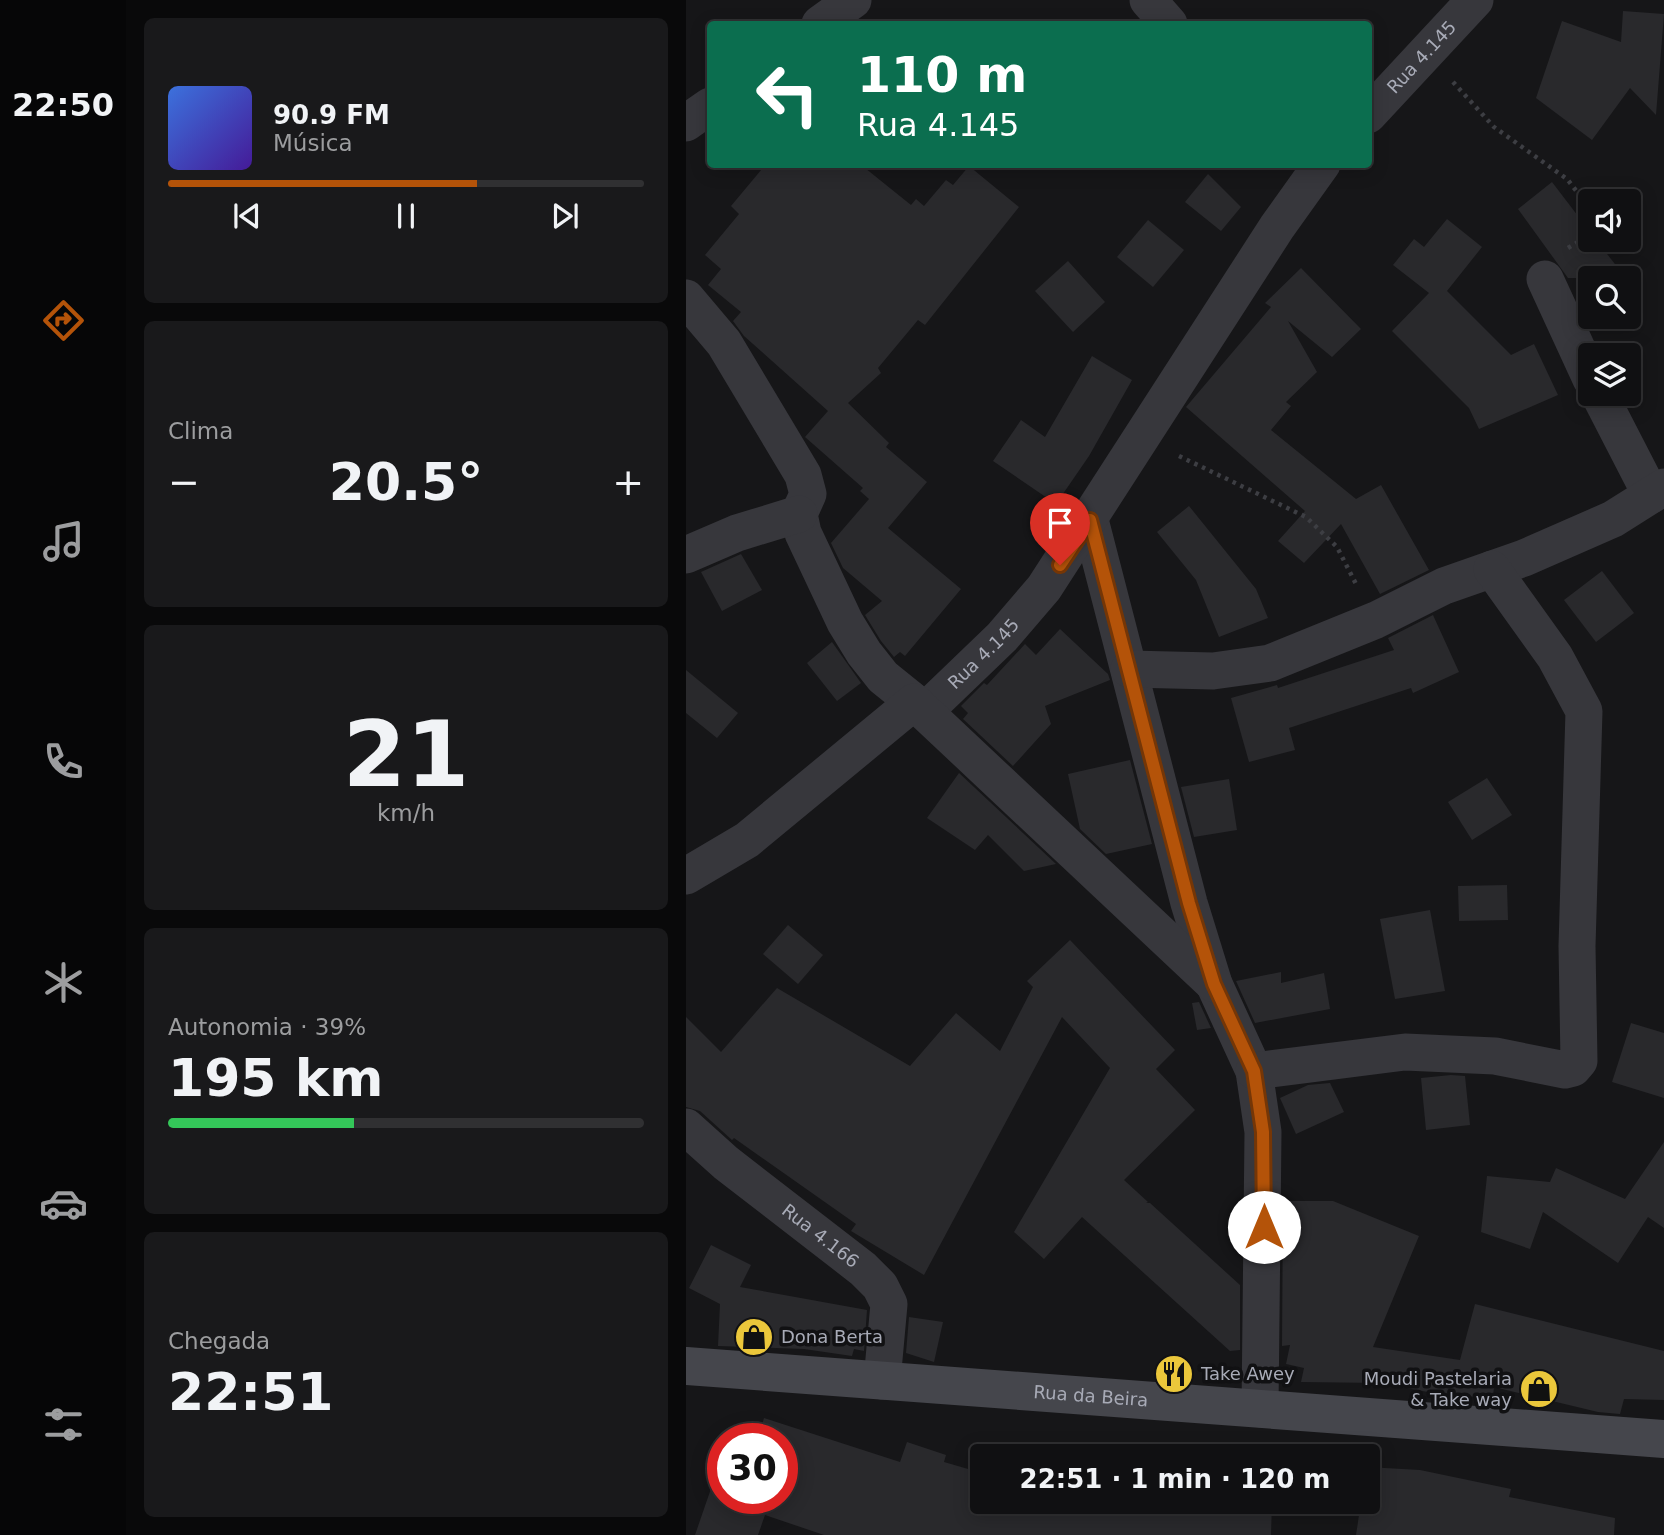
<!DOCTYPE html>
<html lang="pt">
<head>
<meta charset="utf-8">
<style>
	body { margin:0; font-family:"DejaVu Sans",sans-serif; background:#19191b; color:#f1f3f6; height:100vh; display:flex; flex-direction:column; font-size:26px; white-space:nowrap }
	* { box-sizing:border-box; margin:0 }
	p { font-size:23px; color:#9c9d9f }
	.icon { flex:none; width:38px; height:38px; fill:none; stroke:currentColor; stroke-width:2; stroke-linecap:round; stroke-linejoin:round }
	.map { position:relative; flex:1; overflow:hidden }
	.details { display:flex; flex-direction:column; gap:18px; padding:18px; background:#09090a; width:560px }
	.details>* { flex:none }
	.banner { position:absolute; left:21px; top:21px; width:665px; height:147px; border-radius:7px; box-shadow:0 4px 18px #0003,0 0 0 2px #303032; background:#0b6e4f; color:#fff; overflow:hidden }
	.fabs { position:absolute; left:892px; top:189px; display:grid; gap:14px }
	.fabs a { display:grid; place-items:center; width:63px; height:63px; border-radius:7px; background:#101012; box-shadow:0 4px 18px #0003,0 0 0 2px #303032; font-size:35px }
	.speed { position:absolute; left:21px; top:1423px; display:flex; gap:14px; font-size:35px; font-weight:700; text-align:center }
	.speed>* { display:grid; place-content:center; width:91px; height:91px; border-radius:50%; background:#101012; box-shadow:0 4px 18px #0003,0 0 0 2px #303032; line-height:1 }
	.speed .limit { border:10px solid #d22; background:#fff; color:#111 }
	.pin { position:absolute; display:grid; place-items:center; width:60px; height:60px; color:#fff; margin:-72px -30px; border-radius:50% 50% 50% 0; rotate:-45deg; box-shadow:0 0 7px #0007 }
	.pin .icon { rotate:45deg }
	.me { position:absolute; width:77px; margin:-38px; rotate:0deg; stroke-linejoin:round; filter:drop-shadow(0 0 5px #0008) }
	.turn { display:flex; align-items:center; gap:24px; height:147px; padding:0 35px; font-size:32px }
	.turn .icon { width:91px; height:91px; stroke-width:2.5 }
	.turn b { display:block; font-size:49px; line-height:60px }
	.big { font-size:52px; font-weight:700; line-height:1.1 }
	.details .tile { flex:1; display:flex; flex-direction:column; justify-content:center; gap:10px; min-width:0; padding:0 24px; border-radius:10px; background:#19191b }
	.details .dial { align-items:center; gap:0 }
	.dial b { font-size:91px; line-height:1 }
	.song { display:flex; align-items:center; gap:21px }
	.cover { width:84px; height:84px; border-radius:10px; background:linear-gradient(135deg,hsl(220 70% 55%),hsl(260 70% 35%)) }
	.played { height:7px; border-radius:4px; background:linear-gradient(90deg,#b45309 65%,#303032 65%) }
	.keys { display:flex; justify-content:space-around; direction:ltr }
	.heat { display:flex; justify-content:space-between; align-items:center; font-size:38px; direction:ltr }
	.charge { height:10px; border-radius:5px; background:linear-gradient(90deg,#34c759 39%,#303032 0) }
	.trip { position:absolute; left:284px; top:1444px; width:410px; height:70px; border-radius:7px; background:#101012; box-shadow:0 4px 18px #0003,0 0 0 2px #303032; font-weight:700; line-height:70px; text-align:center }
	main { display:flex; flex:1; min-height:0 }
	.menu { display:flex; flex-direction:column; width:126px; justify-content:space-around; align-items:center; background:#060607; color:#9c9d9f }
	.menu .icon { width:49px; height:49px }
	.menu .selected { color:#b45309 }
	.menu b { font-size:32px; color:#f1f3f6 }
	.map>svg:first-child { display:block }
	.building { fill:#29292c }
	.lines { fill:none; stroke-linecap:round; stroke-linejoin:round }
	.path { stroke:#3d3e43; stroke-width:4.5; stroke-dasharray:3.5 5; stroke-linecap:butt }
	.street { stroke:#37373c; stroke-width:37 }
	.secondary { stroke:#45464c; stroke-width:38 }
	.route-casing { stroke:#753606; stroke-width:18 }
	.route { stroke:#b45309; stroke-width:12 }
	.labels { text-anchor:middle; stroke-width:7; stroke-linejoin:round; paint-order:stroke }
	.street-label { font-size:18px; fill:#a8abb7; stroke:#111113 }
	.poi-label { font-size:18px; fill:#a8abb7; stroke:#111113; text-anchor:start }
</style>
</head>
<body>
<main>
<nav class="menu">
<b>22:50</b>
<svg class="icon selected" aria-label="directions" viewBox="0 0 24 24"><path d="M12 3l9 9-9 9-9-9zM9 14v-3h6M13 9l2 2-2 2"/></svg>
<svg class="icon" aria-label="music" viewBox="0 0 24 24"><path d="M9 18V5l10-2v13"/><circle cx="6" cy="18" r="3"/><circle cx="16" cy="16" r="3"/></svg>
<svg class="icon" aria-label="phone" viewBox="0 0 24 24"><path d="M5 4h4l2 5-3 2q2 4 5 5l2-3 5 2v4C11 20 4 13 5 4z"/></svg>
<svg class="icon" aria-label="climate" viewBox="0 0 24 24"><path d="M12 3v18M4 7l16 10M4 17L20 7"/></svg>
<svg class="icon" aria-label="car" viewBox="0 0 24 24"><path d="M5 17H2v-5l4-1 3-4h7l3 4 3 1v5h-3M9 17h6M6 11h13"/><circle cx="7" cy="17" r="2"/><circle cx="17" cy="17" r="2"/></svg>
<svg class="icon" aria-label="filters" viewBox="0 0 24 24"><path d="M4 7h16M4 17h16"/><circle cx="9" cy="7" r="2"/><circle cx="15" cy="17" r="2"/></svg>
</nav>
<section class="details">
<div class="tile">
<div class="song"><i class="cover"></i><div><b>90.9 FM</b><p>Música</p></div></div>
<div class="played"></div>
<div class="keys"><svg class="icon" aria-label="previous" viewBox="0 0 24 24"><path d="M18 5L8 12l10 7zM5 5v14"/></svg><svg class="icon" aria-label="pause" viewBox="0 0 24 24"><path d="M8 5v14M16 5v14"/></svg><svg class="icon" aria-label="next" viewBox="0 0 24 24"><path d="M6 5l10 7-10 7zM19 5v14"/></svg></div>
</div>
<div class="tile"><p>Clima</p>
<div class="heat"><a>−</a><b class="big">20.5°</b><a>+</a></div>
</div>
<div class="tile dial"><b>21</b><p>km/h</p></div>
<div class="tile"><p>Autonomia · 39%</p><b class="big">195 km</b><div class="charge"></div></div>
<div class="tile"><p>Chegada</p><b class="big">22:51</b></div>
</section>
<div class="map">
<svg width="978" height="1535" viewBox="0 0 978 1535">
	<rect width="100%" height="100%" fill="#161618"/>
	<g class="building">
		<polygon points="937,11 978,14 970,115 944,88 906,140 850,98 876,21 935,42"/>
		<polygon points="80,164 174,164 225,205 230,199 238,206 260,180 267,185 283,166 333,207 239,325 232,320 192,368 195,373 162,403 203,443 200,447 241,482 202,528 275,589 219,656 214,652 208,657 195,641 179,615 196,601 157,568 145,543 183,499 174,491 177,488 119,437 142,411 58,336 47,321 55,312 22,285 35,269 19,255 53,214 45,206"/>
		<polygon points="522,174 555,207 535,231 499,202"/>
		<polygon points="866,182 905,233 905,240 910,240 940,278 882,278 832,209"/>
		<polygon points="761,219 796,247 761,291 825,355 848,344 872,395 793,429 783,408 706,331 743,293 707,265 728,239 738,247"/>
		<polygon points="462,220 498,250 467,287 431,257"/>
		<polygon points="382,261 419,302 387,332 349,291"/>
		<polygon points="615,268 675,329 646,357 602,321 631,372 600,402 605,406 585,430 670,499 695,485 743,570 694,594 655,524 618,563 592,541 619,511 500,407 585,307 579,303"/>
		<polygon points="406,356 446,380 403,456 370,504 307,461 335,420 359,437"/>
		<polygon points="503,506 570,589 582,618 533,637 510,580 471,532"/>
		<polygon points="55,554 76,590 36,611 15,572"/>
		<polygon points="916,571 948,613 910,642 878,600"/>
		<polygon points="747,615 773,672 727,693 725,688 603,728 609,750 563,762 545,698 591,685 592,688 708,650 702,638"/>
		<polygon points="374,629 422,674 424,680 359,706 365,724 327,766 277,719 282,713 275,706 298,683 301,685 339,644 350,655"/>
		<polygon points="146,642 175,683 151,701 121,663"/>
		<polygon points="0,670 52,713 31,738 0,713"/>
		<polygon points="444,760 466,844 420,854 394,829 382,774"/>
		<polygon points="273,773 370,864 338,871 302,835 289,850 241,818"/>
		<polygon points="801,778 826,815 786,840 762,802"/>
		<polygon points="543,779 551,830 508,837 495,787"/>
		<polygon points="821,885 822,920 773,921 772,886"/>
		<polygon points="744,910 759,991 709,999 694,919"/>
		<polygon points="102,925 137,955 112,984 77,954"/>
		<polygon points="384,940 489,1050 470,1069 509,1110 438,1180 462,1202 460,1203 464,1203 554,1285 554,1350 544,1351 396,1217 358,1259 328,1232 424,1068 376,1017 238,1275 165,1231 170,1224 48,1138 46,1140 14,1111 0,1107 0,1017 35,1052 91,988 224,1066 270,1013 314,1051 347,987 341,981"/>
		<polygon points="595,972 595,983 638,973 644,1009 569,1023 550,981"/>
		<polygon points="513,1002 525,1028 511,1030 506,1003"/>
		<polygon points="945,1023 978,1033 978,1098 926,1082"/>
		<polygon points="765,1075 779,1076 784,1125 740,1130 735,1078"/>
		<polygon points="644,1083 658,1112 610,1134 594,1098 622,1085"/>
		<polygon points="978,1142 978,1228 962,1217 932,1263 857,1212 844,1249 795,1232 801,1176 864,1182 870,1168 939,1199"/>
		<polygon points="597,1201 647,1201 733,1236 687,1347 774,1360 789,1304 978,1351 978,1400 938,1399 934,1414 912,1412 808,1387 807,1397 763,1396 694,1383 615,1382 618,1368 600,1364 604,1345 596,1346"/>
		<polygon points="25,1245 65,1265 54,1287 181,1310 178,1351 168,1349 166,1356 118,1349 32,1346 34,1304 3,1288"/>
		<polygon points="223,1317 257,1322 248,1362 220,1353"/>
		<polygon points="78,1418 214,1462 221,1442 260,1455 258,1462 296,1473 296,1502 586,1502 585,1535 138,1535 79,1515 72,1535 9,1535 29,1477 37,1480 37,1498 96,1498 96,1438 72,1438"/>
		<polygon points="681,1467 734,1470 825,1489 823,1497 929,1518 928,1535 670,1535 675,1502 681,1502"/>
	</g>
	<g class="lines">
		<g class="path">
			<polyline points="767,82 808,127 881,179 905,210"/>
			<polyline points="882,248 905,234"/>
			<polyline points="493,456 620,517 651,547 670,584"/>
		</g>
		<g class="street">
			<polyline points="462,0 483,24"/>
			<polyline points="134,24 167,0"/>
			<path id="s1" d="M682,115L789,0"/>
			<polyline points="0,123 24,106"/>
			<polyline points="859,279 905,379"/>
			<polyline points="0,298 38,343 117,475 122,494 113,514 117,533 159,622 178,653 197,677 228,702"/>
			<polyline points="913,394 965,495"/>
			<polyline points="404,520 503,903 528,984 568,1071 577,1132 574,1409"/>
			<polyline points="0,555 51,533 113,514"/>
			<polyline points="443,669 527,671 584,663 690,620 758,586 838,558 927,519 978,487"/>
			<path id="s2" d="M239,711L316,637L358,588L591,227L636,164"/>
			<polyline points="0,876 61,840 228,702 528,984"/>
			<polyline points="568,1071 719,1052 809,1056 879,1070 887,1068 893,1061 891,946 898,711 869,657 806,569"/>
			<path id="s3" d="M0,1127L40,1163L177,1269L194,1286L203,1304L196,1381"/>
		</g>
		<path class="secondary" id="s4" d="M0,1366L978,1439"/>
	</g>
	<g class="lines">
		<defs>
			<polyline id="route" points="374,565 404,520 503,903 528,984 568,1071 577,1132 578,1227"/>
		</defs>
		<use href="#route" class="route-casing"/>
		<use href="#route" class="route"/>
	</g>
	<defs>
		<symbol id="shop-disc" viewBox="-11 -11 22 22"><circle r="9.5" fill="#ebc73b" stroke="#111113"/><path d="M-5-2.5h2.3a2.7 3.5 0 0 1 5.4 0H5L5.5 6h-11ZM-1.5-2.5h3a1.5 2.3 0 0 0-3 0Z" fill="#111"/></symbol>
		<symbol id="restaurant-disc" viewBox="-11 -11 22 22"><circle r="9.5" fill="#ebc73b" stroke="#111113"/><path d="M-5-6h1v4h1v-4h1v4h1v-4h1v5L-1.5 .5V6h-2V.5L-5-1ZM5-6V6H3V1.5H1.5Q1.5-4 5-6Z" fill="#111"/></symbol>
	</defs>
	<g fill-rule="evenodd">
		<use href="#shop-disc" x="46" y="1315" width="44" height="44"/>
		<use href="#restaurant-disc" x="466" y="1352" width="44" height="44"/>
		<use href="#shop-disc" x="831" y="1367" width="44" height="44"/>
	</g>
	<g class="labels">
		<g class="street-label">
			<text dy="6" stroke="none"><textPath href="#s1" startOffset="79">Rua 4.145</textPath></text>
			<text dy="6" stroke="none"><textPath href="#s2" startOffset="82">Rua 4.145</textPath></text>
			<text dy="6" stroke="none"><textPath href="#s3" startOffset="173">Rua 4.166</textPath></text>
			<text dy="6" stroke="none"><textPath href="#s4" startOffset="406">Rua da Beira</textPath></text>
		</g>
		<g class="poi-label">
			<text x="95" y="1343">Dona Berta</text>
			<text x="515" y="1380">Take Awey</text>
			<text x="826" y="1385" text-anchor="end">Moudi Pastelaria<tspan x="826" dy="21">&amp; Take way</tspan></text>
		</g>
	</g>
</svg>
<div class="fabs">
<a><svg class="icon" aria-label="sound" viewBox="0 0 24 24"><path d="M4 9h4l5-4v14l-5-4H4zM17 9q2 3 0 6"/></svg></a>
<a><svg class="icon" aria-label="search" viewBox="0 0 24 24"><circle cx="10" cy="10" r="6"/><path d="M15 15l6 6"/></svg></a>
<a><svg class="icon" aria-label="layers" viewBox="0 0 24 24"><path d="M12 4l9 5-9 5-9-5zM3 14l9 5 9-5"/></svg></a>
</div>
<div class="speed"><div class="limit">30</div></div>
<div class="pin" style="left:374px;top:565px;background:#d93025"><svg class="icon" aria-label="arrive" viewBox="0 0 24 24"><path d="M6 21V4h12l-3 4 3 4H6"/></svg></div>
<svg class="me" style="left:578px;top:1227px" viewBox="-20 -20 40 40"><circle r="19" fill="#fff"/><path d="M0-13L10 11 0 6-10 11z" fill="#b45309"/></svg>
<div class="trip">22:51 · 1 min · 120 m</div>
<div class="banner">
<div class="turn"><svg class="icon" aria-label="left" viewBox="0 0 24 24"><path d="M17 20v-9H6M10 6l-5 5 5 5"/></svg><div><b>110 m</b>Rua 4.145</div></div>
</div>
</div>
</main>
</body>
</html>
